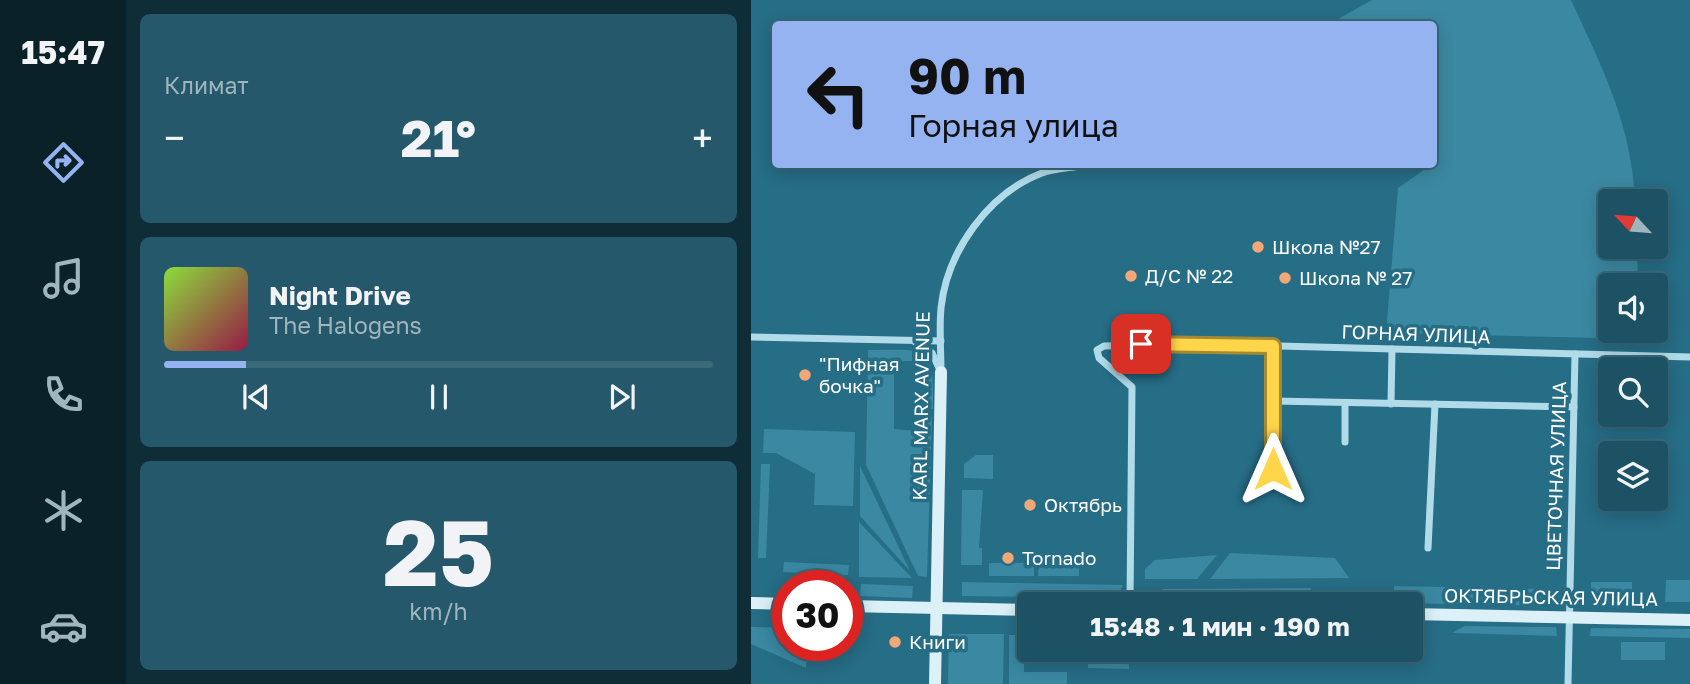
<!DOCTYPE html>
<html lang="ru">
<head>
<meta charset="utf-8">
<style>
	body { margin:0; font-family:"Golos Text",sans-serif; background:#25586a; color:#f1f3f6; height:100vh; display:flex; flex-direction:column; font-size:26px; white-space:nowrap }
	* { box-sizing:border-box; margin:0 }
	p { font-size:23px; color:#a0b6bf }
	.icon { flex:none; width:38px; height:38px; fill:none; stroke:currentColor; stroke-width:2; stroke-linecap:round; stroke-linejoin:round }
	.map { position:relative; flex:1; overflow:hidden }
	.drawer { display:flex; flex-direction:column; gap:14px; padding:14px; background:#0f2d37; width:625px }
	.drawer>* { flex:none }
	.guide { position:absolute; left:21px; top:21px; width:665px; height:147px; border-radius:7px; box-shadow:0 4px 18px #0003,0 0 0 2px #3a6978; background:#95b2f1; color:#111; overflow:hidden }
	.needle { width:46px; rotate:296deg }
	.fabs { position:absolute; left:847px; top:189px; display:grid; gap:14px }
	.fabs a { display:grid; place-items:center; width:70px; height:70px; border-radius:7px; background:#1c5264; box-shadow:0 4px 18px #0003,0 0 0 2px #3a6978; font-size:35px }
	.speed { position:absolute; left:21px; top:570px; display:flex; gap:14px; font-size:35px; font-weight:700; text-align:center }
	.speed>* { display:grid; place-content:center; width:91px; height:91px; border-radius:50%; background:#1c5264; box-shadow:0 4px 18px #0003,0 0 0 2px #3a6978; line-height:1 }
	.speed .limit { border:10px solid #d22; background:#fff; color:#111 }
	.pin { position:absolute; display:grid; place-items:center; width:60px; height:60px; color:#fff; margin:-30px; border-radius:14px; box-shadow:0 4px 10px #0006 }
	.me { position:absolute; width:77px; margin:-38px; rotate:0deg; stroke-linejoin:round; filter:drop-shadow(0 0 5px #0008) }
	.turn { display:flex; align-items:center; gap:24px; height:147px; padding:0 21px; font-size:32px }
	.turn .icon { width:91px; height:91px; stroke-width:2.5 }
	.turn b { display:block; font-size:49px; line-height:60px }
	.big { font-size:52px; font-weight:700; line-height:1.1 }
	.drawer .card { flex:1; display:flex; flex-direction:column; justify-content:center; gap:10px; min-width:0; padding:0 24px; border-radius:10px; background:#25586a }
	.drawer .dial { align-items:center; gap:0 }
	.dial b { font-size:91px; line-height:1 }
	.song { display:flex; align-items:center; gap:21px }
	.cover { width:84px; height:84px; border-radius:10px; background:linear-gradient(135deg,hsl(90 70% 55%),hsl(340 70% 35%)) }
	.played { height:7px; border-radius:4px; background:linear-gradient(90deg,#95b2f1 15%,#3a6978 15%) }
	.keys { display:flex; justify-content:space-around; direction:ltr }
	.heat { display:flex; justify-content:space-between; align-items:center; font-size:38px; direction:ltr }
	.trip { position:absolute; left:266px; top:592px; width:406px; height:70px; border-radius:7px; background:#1c5264; box-shadow:0 4px 18px #0003,0 0 0 2px #3a6978; font-weight:700; line-height:70px; text-align:center }
	main { display:flex; flex:1; min-height:0 }
	.menu { display:flex; flex-direction:column; width:126px; justify-content:space-around; align-items:center; background:#0b2128; color:#a0b6bf }
	.menu .icon { width:49px; height:49px }
	.menu .current { color:#95b2f1 }
	.menu b { font-size:32px; color:#f1f3f6 }
	.map>svg:first-child { display:block }
	.green { fill:#3b88a2 }
	.lines { fill:none; stroke-linecap:round; stroke-linejoin:round }
	.street { stroke:#b1dbe8; stroke-width:7 }
	.secondary { stroke:#dbf0f7; stroke-width:12 }
	.route-casing { stroke:#a68a30; stroke-width:18 }
	.route { stroke:#ffd54a; stroke-width:12 }
	.poi-dot { fill:#f1a876; stroke:#266d86; stroke-width:2.5 }
	.labels { text-anchor:middle; stroke-width:7; stroke-linejoin:round; paint-order:stroke }
	.poi-label { font-size:19px; fill:#fff; stroke:#266d86; text-anchor:start }
	.street-label { font-size:19px; fill:#fff; stroke:#266d86 }
</style>
</head>
<body>
<main>
<nav class="menu">
<b>15:47</b>
<svg class="icon current" aria-label="directions" viewBox="0 0 24 24"><path d="M12 3l9 9-9 9-9-9zM9 14v-3h6M13 9l2 2-2 2"/></svg>
<svg class="icon" aria-label="music" viewBox="0 0 24 24"><path d="M9 18V5l10-2v13"/><circle cx="6" cy="18" r="3"/><circle cx="16" cy="16" r="3"/></svg>
<svg class="icon" aria-label="phone" viewBox="0 0 24 24"><path d="M5 4h4l2 5-3 2q2 4 5 5l2-3 5 2v4C11 20 4 13 5 4z"/></svg>
<svg class="icon" aria-label="climate" viewBox="0 0 24 24"><path d="M12 3v18M4 7l16 10M4 17L20 7"/></svg>
<svg class="icon" aria-label="car" viewBox="0 0 24 24"><path d="M5 17H2v-5l4-1 3-4h7l3 4 3 1v5h-3M9 17h6M6 11h13"/><circle cx="7" cy="17" r="2"/><circle cx="17" cy="17" r="2"/></svg>
</nav>
<section class="drawer">
<div class="card"><p>Климат</p>
<div class="heat"><a>−</a><b class="big">21°</b><a>+</a></div>
</div>
<div class="card">
<div class="song"><i class="cover"></i><div><b>Night Drive</b><p>The Halogens</p></div></div>
<div class="played"></div>
<div class="keys"><svg class="icon" aria-label="previous" viewBox="0 0 24 24"><path d="M18 5L8 12l10 7zM5 5v14"/></svg><svg class="icon" aria-label="pause" viewBox="0 0 24 24"><path d="M8 5v14M16 5v14"/></svg><svg class="icon" aria-label="next" viewBox="0 0 24 24"><path d="M6 5l10 7-10 7zM19 5v14"/></svg></div>
</div>
<div class="card dial"><b>25</b><p>km/h</p></div>
</section>
<div class="map">
<svg width="940" height="684" viewBox="0 0 940 684">
	<rect width="100%" height="100%" fill="#266d86"/>
	<g class="green">
		<path d="M621,0H820C851,67 881,125 884,201H859V247H886L887,285H859V331H889V339L635,333L647,188L686,161L682,156V24H590L587,19Z"/>
		<path d="M117,350C180,350 183,344 182,409H176V361H143V429L166,431L167,416L181,417L176,577L167,576L115,465Z"/>
		<polygon points="13,429 104,432 102,506 63,505 64,474 25,453 12,453"/>
		<polygon points="225,455 242,455 242,479 213,478 213,464"/>
		<polygon points="10,464 19,464 15,558 7,558"/>
		<polygon points="109,466 159,571 109,516"/>
		<polygon points="211,490 232,490 228,548 231,548 231,565 210,565"/>
		<polygon points="108,522 161,578 108,577"/>
		<polygon points="479,553 584,558 598,578 459,579"/>
		<polygon points="466,555 446,579 394,579 394,569 404,560"/>
		<polygon points="33,562 98,565 97,575 32,572"/>
		<rect x="238" y="563" width="45" height="13"/>
		<polygon points="288,563 328,563 328,576 287,576"/>
		<polygon points="915,580 939,580 939,602 914,602"/>
		<polygon points="211,582 372,585 366,598 211,596"/>
		<rect x="840" y="582" width="41" height="20"/>
		<polygon points="110,584 162,586 161,598 109,596"/>
		<polygon points="643,586 805,589 805,606 643,603"/>
		<polygon points="560,588 561,594 547,604 405,604 412,589"/>
		<polygon points="713,626 805,627 806,636 701,633"/>
		<polygon points="0,627 37,628 37,646 56,646 55,668 0,644"/>
		<polygon points="840,628 939,629 939,638 839,636"/>
		<polygon points="198,634 253,634 252,684 197,684"/>
		<polygon points="258,635 278,635 278,648 273,649 273,672 316,672 316,684 258,684"/>
		<rect x="870" y="642" width="44" height="18"/>
		<polygon points="365,649 378,649 378,669 337,668 337,653 364,653"/>
		<polygon points="381,649 570,649 570,654"/>
	</g>
	<g class="lines">
		<g class="street">
			<polyline points="0,337 190,341"/>
			<polyline points="164,342 181,353 188,368"/>
			<path d="M190,372C190,351 188,329 190,308C196,251 238,193 291,173C304,168 320,168 334,165"/>
			<polyline points="522,401 823,407"/>
			<polyline points="594,403 594,442"/>
			<polyline points="640,404 641,349"/>
			<polyline points="522,469 522,346"/>
			<polyline points="677,548 684,404"/>
			<polyline points="379,604 381,387 348,358 346,350 353,346 451,344 940,357"/>
			<polyline points="817,684 824,354"/>
		</g>
		<g class="secondary">
			<polyline points="0,603 37,604"/>
			<polyline points="96,606 278,610"/>
			<polyline points="660,614 940,620"/>
			<polyline points="184,684 190,372"/>
		</g>
	</g>
	<g class="lines">
		<defs>
			<polyline id="route" points="390,344 522,346 522,469"/>
		</defs>
		<use href="#route" class="route-casing"/>
		<use href="#route" class="route"/>
	</g>
	<g class="poi-dot">
		<circle cx="507" cy="247" r="7"/>
		<circle cx="380" cy="276" r="7"/>
		<circle cx="534" cy="278" r="7"/>
		<circle cx="54" cy="375" r="7"/>
		<circle cx="279" cy="505" r="7"/>
		<circle cx="257" cy="558" r="7"/>
		<circle cx="144" cy="642" r="7"/>
	</g>
	<g class="labels">
		<g class="poi-label">
			<text x="521" y="254">Школа №27</text>
			<text x="394" y="283">Д/С № 22</text>
			<text x="548" y="285">Школа № 27</text>
			<text x="68" y="371">"Пифная<tspan x="68" dy="22">бочка"</tspan></text>
			<text x="293" y="512">Октябрь</text>
			<text x="271" y="565">Tornado</text>
			<text x="158" y="649">Книги</text>
		</g>
		<g class="street-label">
			<text transform="translate(665 334) rotate(2)" y="7">ГОРНАЯ УЛИЦА</text>
			<text transform="translate(170 406) rotate(-89)" y="7">KARL MARX AVENUE</text>
			<text transform="translate(805 476) rotate(-88)" y="7">ЦВЕТОЧНАЯ УЛИЦА</text>
			<text transform="translate(800 597) rotate(1)" y="7">ОКТЯБРЬСКАЯ УЛИЦА</text>
		</g>
	</g>
</svg>
<div class="fabs">
<a><svg class="needle" viewBox="-14 -14 28 28"><path d="M0-13l5 13h-10z" fill="#e53935"/><path d="M0 13l5-13h-10z" fill="#a0b6bf"/></svg></a>
<a><svg class="icon" aria-label="sound" viewBox="0 0 24 24"><path d="M4 9h4l5-4v14l-5-4H4zM17 9q2 3 0 6"/></svg></a>
<a><svg class="icon" aria-label="search" viewBox="0 0 24 24"><circle cx="10" cy="10" r="6"/><path d="M15 15l6 6"/></svg></a>
<a><svg class="icon" aria-label="layers" viewBox="0 0 24 24"><path d="M12 4l9 5-9 5-9-5zM3 14l9 5 9-5"/></svg></a>
</div>
<div class="speed"><div class="limit">30</div></div>
<div class="pin" style="left:390px;top:344px;background:#d93025"><svg class="icon" aria-label="arrive" viewBox="0 0 24 24"><path d="M6 21V4h12l-3 4 3 4H6"/></svg></div>
<svg class="me" style="left:522px;top:469px" viewBox="-20 -20 40 40"><path d="M0-17L14 15 0 8-14 15z" fill="#ffd54a" stroke="#fff" stroke-width="4"/></svg>
<div class="trip">15:48 · 1 мин · 190 m</div>
<div class="guide">
<div class="turn"><svg class="icon" aria-label="left" viewBox="0 0 24 24"><path d="M17 20v-9H6M10 6l-5 5 5 5"/></svg><div><b>90 m</b>Горная улица</div></div>
</div>
</div>
</main>
</body>
</html>
